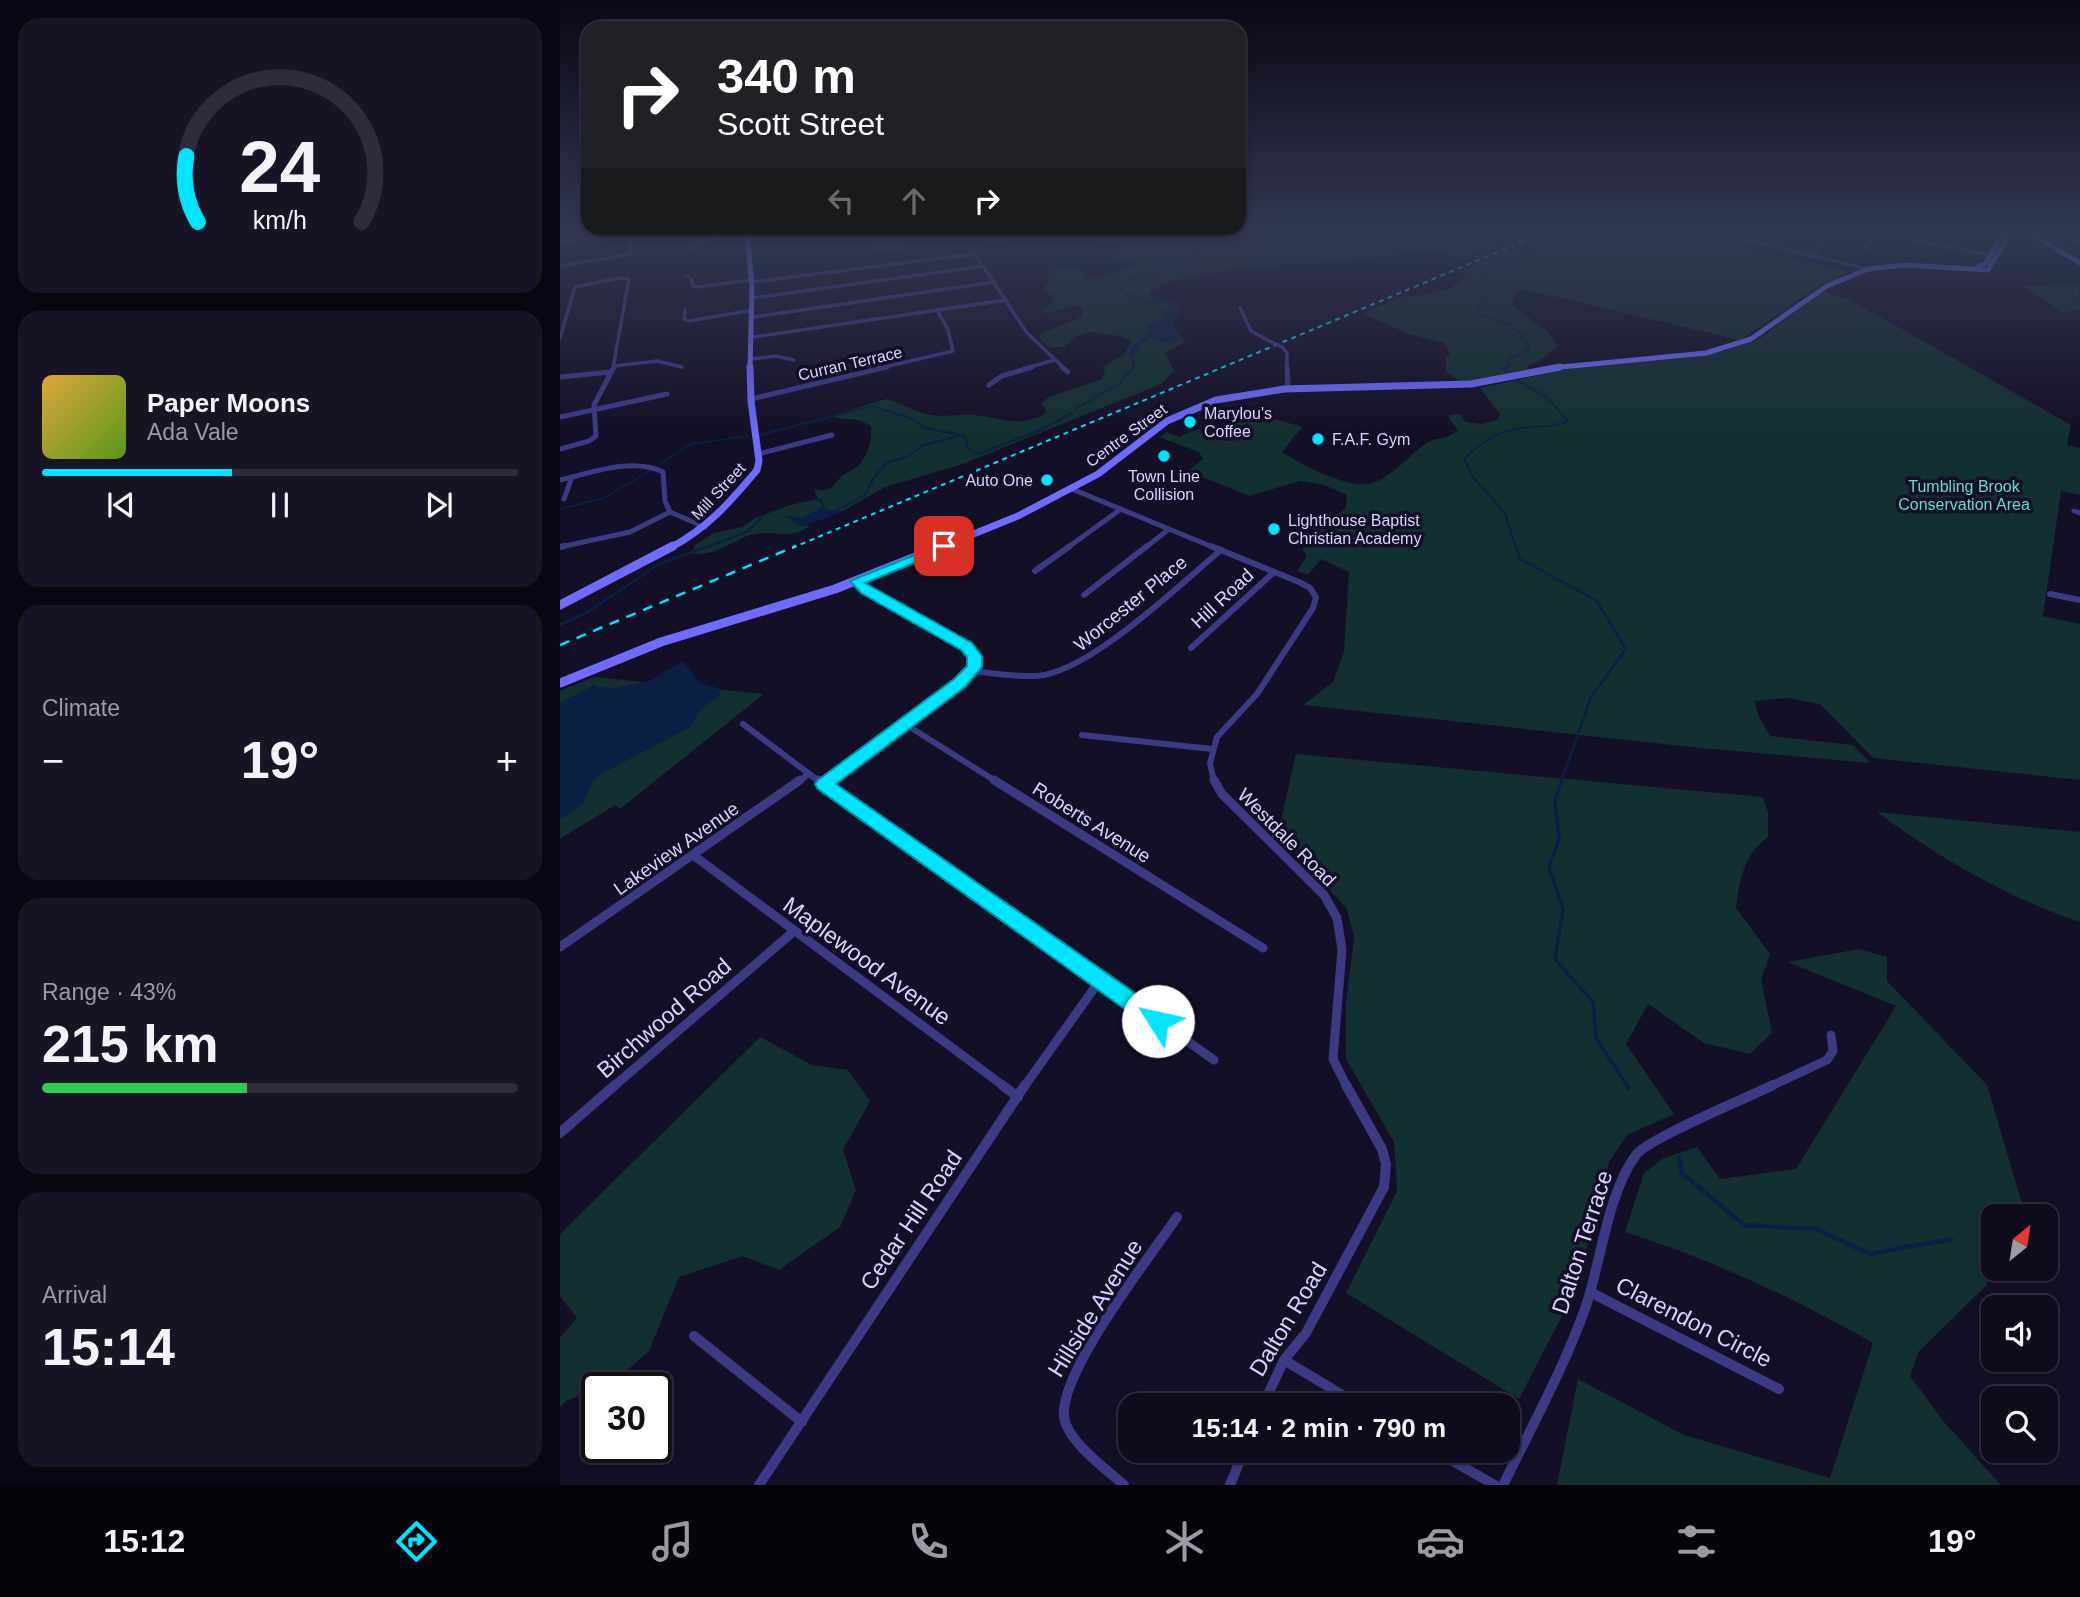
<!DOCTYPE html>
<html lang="en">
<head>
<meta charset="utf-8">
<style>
	body { margin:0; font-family:Helvetica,sans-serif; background:#171425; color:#f1f3f6; height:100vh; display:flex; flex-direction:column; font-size:26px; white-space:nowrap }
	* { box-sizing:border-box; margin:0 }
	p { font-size:23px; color:#9b9ba3 }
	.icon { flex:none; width:38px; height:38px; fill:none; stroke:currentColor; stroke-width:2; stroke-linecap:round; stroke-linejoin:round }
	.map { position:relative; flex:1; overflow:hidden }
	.details { display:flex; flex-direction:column; gap:18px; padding:18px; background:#08060f; width:560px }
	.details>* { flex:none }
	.top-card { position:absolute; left:21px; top:21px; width:665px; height:214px; border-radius:21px; box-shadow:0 4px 10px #0003,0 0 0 2px #2e2b3b; background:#202124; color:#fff; overflow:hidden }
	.needle { width:46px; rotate:30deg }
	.buttons { position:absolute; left:1421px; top:1204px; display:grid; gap:14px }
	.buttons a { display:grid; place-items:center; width:77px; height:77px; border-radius:14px; background:#0e0b1c; box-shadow:0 4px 10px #0003,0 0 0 2px #2e2b3b; font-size:35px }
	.speed { position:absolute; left:21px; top:1372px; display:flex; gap:14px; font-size:35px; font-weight:700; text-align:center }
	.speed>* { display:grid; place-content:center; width:91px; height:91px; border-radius:50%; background:#0e0b1c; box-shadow:0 4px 10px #0003,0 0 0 2px #2e2b3b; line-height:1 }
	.speed .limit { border:4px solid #111; border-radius:10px; background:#fff; color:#111 }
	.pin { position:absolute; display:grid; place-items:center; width:60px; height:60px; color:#fff; margin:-30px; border-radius:14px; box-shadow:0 4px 10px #0006 }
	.me { position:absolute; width:77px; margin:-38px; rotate:305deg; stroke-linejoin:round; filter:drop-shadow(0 0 5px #0008) }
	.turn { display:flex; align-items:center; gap:24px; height:147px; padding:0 21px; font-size:32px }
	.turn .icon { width:91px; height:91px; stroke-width:2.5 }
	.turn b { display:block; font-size:49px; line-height:60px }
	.lanes { display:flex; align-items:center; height:66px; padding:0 21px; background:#0003; justify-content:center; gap:35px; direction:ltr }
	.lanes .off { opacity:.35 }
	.big { font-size:52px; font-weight:700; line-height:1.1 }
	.details .widget { flex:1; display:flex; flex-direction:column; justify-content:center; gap:10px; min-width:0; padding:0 24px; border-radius:21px; background:#171425 }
	.details .dial { align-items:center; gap:0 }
	.dial svg { height:182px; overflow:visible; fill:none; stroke:#2e2b3b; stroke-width:7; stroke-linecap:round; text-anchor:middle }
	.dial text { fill:#f1f3f6; stroke:none }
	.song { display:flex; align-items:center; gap:21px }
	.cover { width:84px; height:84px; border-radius:10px; background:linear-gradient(135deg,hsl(40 70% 55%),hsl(90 70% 35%)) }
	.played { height:7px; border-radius:4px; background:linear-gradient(90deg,#00e5ff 40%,#2e2b3b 40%) }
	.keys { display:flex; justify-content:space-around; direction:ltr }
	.heat { display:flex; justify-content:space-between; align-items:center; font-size:38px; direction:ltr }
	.charge { height:10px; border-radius:5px; background:linear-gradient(90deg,#34c759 43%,#2e2b3b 0) }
	.trip { position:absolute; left:558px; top:1393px; width:402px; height:70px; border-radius:21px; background:#0e0b1c; box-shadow:0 4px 10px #0003,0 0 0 2px #2e2b3b; font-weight:700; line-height:70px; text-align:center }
	.tabs { display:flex; height:112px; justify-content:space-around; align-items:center; background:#06040b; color:#9b9ba3 }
	.tabs .icon { width:49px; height:49px }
	.tabs .current { color:#00e5ff }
	.tabs b { font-size:32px; color:#f1f3f6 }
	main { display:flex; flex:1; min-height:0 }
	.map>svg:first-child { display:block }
	.green { fill:#12302f }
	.water { fill:#0a1f44 }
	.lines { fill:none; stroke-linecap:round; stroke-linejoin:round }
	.stream-far3 { stroke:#0a1f44; stroke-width:2 }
	.stream-far2 { stroke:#0a1f44; stroke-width:2.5 }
	.stream-far1 { stroke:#0a1f44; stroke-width:3.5 }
	.stream { stroke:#0a1f44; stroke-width:4.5 }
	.street-far4 { stroke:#3d3a85; stroke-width:3.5 }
	.street-far3 { stroke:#3d3a85; stroke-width:5 }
	.street-far2 { stroke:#3d3a85; stroke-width:6 }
	.street-far1 { stroke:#3d3a85; stroke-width:9 }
	.street { stroke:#3d3a85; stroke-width:10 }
	.secondary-far2 { stroke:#6f6bff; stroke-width:5 }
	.secondary-far1 { stroke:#6f6bff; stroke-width:7 }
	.secondary { stroke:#6f6bff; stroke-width:9 }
	.rail-far1 { stroke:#00e5ff; stroke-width:2; stroke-dasharray:5 4.5; stroke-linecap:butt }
	.rail { stroke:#00e5ff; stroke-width:2.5; stroke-dasharray:10 8; stroke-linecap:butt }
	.street-bridge { stroke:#3d3a85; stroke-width:3.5 }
	.route { fill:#00e5ff; stroke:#0095a6; stroke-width:2 }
	.poi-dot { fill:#00e5ff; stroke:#130f26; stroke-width:2.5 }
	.labels { text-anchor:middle; stroke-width:7; stroke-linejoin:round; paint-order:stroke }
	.far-street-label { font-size:16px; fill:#d9d4ff; stroke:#130f26 }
	.far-poi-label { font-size:16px; fill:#d9d4ff; stroke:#130f26; text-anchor:start }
	.far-park-label { font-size:16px; fill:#5fe0c0; stroke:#130f26 }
	.street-label { font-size:19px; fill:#d9d4ff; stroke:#130f26 }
	.near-street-label { font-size:23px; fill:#d9d4ff; stroke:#130f26 }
</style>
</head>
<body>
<main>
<section class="details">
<div class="widget dial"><svg viewBox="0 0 100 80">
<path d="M14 69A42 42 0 1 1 86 69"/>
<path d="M14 69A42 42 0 0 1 9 40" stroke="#00e5ff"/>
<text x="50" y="56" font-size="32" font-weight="700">24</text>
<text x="50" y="72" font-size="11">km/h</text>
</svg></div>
<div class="widget">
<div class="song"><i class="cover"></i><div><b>Paper Moons</b><p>Ada Vale</p></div></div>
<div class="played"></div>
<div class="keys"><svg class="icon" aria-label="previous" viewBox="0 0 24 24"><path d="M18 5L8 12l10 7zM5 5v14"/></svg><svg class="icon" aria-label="pause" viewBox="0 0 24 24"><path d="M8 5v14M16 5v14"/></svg><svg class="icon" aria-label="next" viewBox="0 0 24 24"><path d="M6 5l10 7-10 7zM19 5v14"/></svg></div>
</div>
<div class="widget"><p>Climate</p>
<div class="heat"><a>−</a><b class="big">19°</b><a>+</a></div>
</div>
<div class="widget"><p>Range · 43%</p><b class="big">215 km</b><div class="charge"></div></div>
<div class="widget"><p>Arrival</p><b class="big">15:14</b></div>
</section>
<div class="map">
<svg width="1520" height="1485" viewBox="0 0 1520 1485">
	<rect width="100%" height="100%" fill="#130f26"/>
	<g class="green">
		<polygon points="422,230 498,230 492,237 431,242"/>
		<path d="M586,230H760L778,233L788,230H977L948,243L918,237L888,239L871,244L838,242L760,233C792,243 840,250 875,248C881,248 884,243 890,242C907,238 922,240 939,245L923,247L904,258C892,257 881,251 868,252C833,254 801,259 766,263C754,264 741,263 728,264C704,266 599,276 589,294L599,301H607L608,305L614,309L603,311L607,320L597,321L588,327L591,331L572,347L574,357L581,344L591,337L611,343L618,339L617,332L625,342L605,353L614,371L601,384L403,464L325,487L281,512L264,509L243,518L226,516L238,525L250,526C230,541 212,529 190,535C172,541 152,558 132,553L135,545L154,533L182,527L195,518L230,505L258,499L254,489C273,493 271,486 282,476C286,472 292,471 297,467C307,458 313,439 311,426L299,420L275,418L277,414L326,399C340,401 351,411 366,414C383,418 398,414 414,415C442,417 453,428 483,415L486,410L481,403L489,397L542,379L545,373L543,367L564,354L572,341L560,336L527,332L513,338L505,347H488L477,335L519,318L522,316V307C510,302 496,315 482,313L483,309L494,300L484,288L491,281L486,274C496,267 509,269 521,271L526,279L553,275L576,264L549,258L563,250L559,244L531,238Z"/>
		<path d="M993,230H1111L1289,272L1260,285L1180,340L962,289L956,292L952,304C965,319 990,326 997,347L977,362L967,366L968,370L911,382L901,381L886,372V357L890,353L884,343L849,334L803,314L840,297L867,295L891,288L906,277L901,271L906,267Z"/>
		<polygon points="320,237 341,239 349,246 343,252 311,251 307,249"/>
		<polygon points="1519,284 1520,311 1502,312 1463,286"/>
		<path d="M1263,292L1289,299L1511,425L1507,445L1520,448V495L1501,491L1483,616L1520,624V780L1313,758L1260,704L1227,698L1195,701L1198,715L1210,736L1293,745L1310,763L1141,748L743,705L773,682L784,652L789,572L761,559L748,575L737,571L747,556L742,549L750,535L786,508L787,495L764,485L740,481L689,496L628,471L643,459L639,452L599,437L607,432L619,437L638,429L652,434L688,411L742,427L722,452C741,464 784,487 807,484C829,481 848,456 865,444C876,436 886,441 898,430L889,419V415L900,414L905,422L921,424L938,420L940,414L920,388L1011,368L1123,358L1169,350L1199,339Z"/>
		<polygon points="34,677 204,694 60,809 55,805 0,839 0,691"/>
		<path d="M736,754L1203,797L1208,812V837C1183,855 1180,880 1176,908L1210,954L1201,979L1212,1033L1190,1054L1144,1043L1088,1004L1066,1044L1114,1114L1067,1135L1049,1162L1017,1287L959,1399L786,1293L837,1191L834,1142L786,1059V1003L794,937L787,909L718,833Z"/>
		<path d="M1317,812L1520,832V922C1446,897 1379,858 1317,812Z"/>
		<path d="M1299,949L1327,957V981L1427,1085L1463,1207L1440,1216H1433L1427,1285L1359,1351L1350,1376L1384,1422L1441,1485H997L1018,1379L1124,1435L1270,1478L1313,1343C1234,1298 1151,1259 1065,1232L1084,1173L1102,1159L1137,1147L1160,1179L1236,1169L1336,1006L1228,962Z"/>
		<polygon points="200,1037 252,1065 288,1070 310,1101 283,1150 296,1190 280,1227 219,1270 183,1256 119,1277 89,1351 53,1383 6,1401 0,1407 0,1337 17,1318 0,1296 0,1234"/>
	</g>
	<g class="water">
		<path d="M758,233L871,244C896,235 924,236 948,244C938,246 930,241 920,240C903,238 890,244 875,248L784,240Z"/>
		<path d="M595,297C608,299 617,297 621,312L613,323L618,339L611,343L604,339L592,342L597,338L591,337L581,344L574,357L568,356L571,347L591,331L588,327L597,321H606L602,312L614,309L613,306L607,305L608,301H599Z"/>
		<polygon points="260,508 281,512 245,526 238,525 224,515 243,518"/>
		<polygon points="123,661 140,683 158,688 160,695 141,710 129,728 41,774 33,781 23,804 0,820 0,703 36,684 37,687 57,688 89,681"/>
	</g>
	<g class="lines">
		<g class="stream-far3">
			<polyline points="747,230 761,233"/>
			<polyline points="953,247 974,251 978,245 988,243 997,230"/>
			<polyline points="601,300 590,304 577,302 577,297 566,295 557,283 633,262 637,258 632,253 635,250 683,242 676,235 678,233 715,234 730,230"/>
			<path d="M949,374L942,369L950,365L947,360L969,349C962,324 939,321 917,314L928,288L926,272L969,255L967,251"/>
			<polyline points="516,409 560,383 574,366 572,354"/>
			<polyline points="200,435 312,406 352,419 365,428 397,434"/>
			<polyline points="100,464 131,444 188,436"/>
			<polyline points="256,499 262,502 264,509"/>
			<polyline points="0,509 44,498 91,470"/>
			<polyline points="272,513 305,495 315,476 327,463 349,456 362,446 402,435 407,440 406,446 418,454 478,431 512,413"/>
			<polyline points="144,548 187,532 204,515"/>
			<path d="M956,548L945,513L913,477L904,459C922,440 942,429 969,427C983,426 994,427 1008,421L987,398L958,380"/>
		</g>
		<g class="stream-far2">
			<polyline points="956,546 960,559 1036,600 1066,649 1031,697 1001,782"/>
			<polyline points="0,625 29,611 99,564 149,546"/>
		</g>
		<polyline class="stream-far1" points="1002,780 995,800 999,839 989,867 1003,909 995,959 1033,1002 1036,1038 1068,1087"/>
		<g class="stream">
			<polyline points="1067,1085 1069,1088"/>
			<polyline points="1119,1158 1122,1173 1184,1225 1256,1229 1310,1254 1391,1239"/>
		</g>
		<g class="street-far4">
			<polyline points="1142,230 1308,269"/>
			<polyline points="1301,230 1434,256"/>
			<polyline points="1476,238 1520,240"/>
			<polyline points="0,242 70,232"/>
			<polyline points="1206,245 1218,230"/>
			<polyline points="133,248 145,240 187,232"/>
			<polyline points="1305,249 1314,233"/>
			<polyline points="1254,256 1269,230"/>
			<polyline points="0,266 70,254 70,230"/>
			<polyline points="126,276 131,278 133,286 137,287 192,280"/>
			<polyline points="192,282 415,254 467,333 504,368"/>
			<polyline points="193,298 424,266"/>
			<polyline points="680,308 691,331 709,341"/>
			<polyline points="125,310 124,319 129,321 193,310"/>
			<polyline points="194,317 435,282"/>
			<polyline points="193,337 446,300"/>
			<polyline points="0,338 15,287 59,278 69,279 53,368"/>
			<polyline points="722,347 727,353 727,368"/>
			<polyline points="192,359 216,356 234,360"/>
			<polyline points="54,366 97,361 122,367"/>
			<polyline points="320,368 393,351 388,330 377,310"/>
			<polyline points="467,368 494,360"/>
		</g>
		<g class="street-far3">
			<polyline points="502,367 508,372"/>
			<polyline points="727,367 728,388"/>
			<polyline points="0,377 51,372"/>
			<polyline points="429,385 442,376 472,367"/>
			<polyline points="191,399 327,367"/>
			<polyline points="0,417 107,394"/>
			<polyline points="0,449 29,441 36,436 34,405 54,367"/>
			<polyline points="198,454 272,435"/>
			<path d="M0,480C32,473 71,457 103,472L105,501L110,512L145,527"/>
			<polyline points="512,489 655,548"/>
			<polyline points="4,499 12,477"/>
			<polyline points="1514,511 1520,513"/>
			<polyline points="0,547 70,532 110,512"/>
			<polyline points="507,548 561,509"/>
			<polyline points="585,548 609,529"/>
		</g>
		<g class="street-far2">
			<polyline points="651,546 739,582 750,588 756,597 753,608 697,694 657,737 650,763 654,782"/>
			<polyline points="0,547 5,546"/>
			<polyline points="475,571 510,546"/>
			<polyline points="1490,594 1520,600"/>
			<polyline points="524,595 587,546"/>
			<polyline points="631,648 714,572"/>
			<path d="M412,671C433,673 456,677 476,676C529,673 619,585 661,550"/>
			<polyline points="183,724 260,782"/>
			<polyline points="345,724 437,782"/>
			<polyline points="522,735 652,749"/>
			<polyline points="238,782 249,774"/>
			<polyline points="266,782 399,683 412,670 415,661 406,647 305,590 296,581"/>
		</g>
		<g class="street-far1">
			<polyline points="258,780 654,1060"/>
			<polyline points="434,780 703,948"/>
			<polyline points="654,780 662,794 764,895 777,918 782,949 773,1059 787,1087"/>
			<polyline points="263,784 268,780"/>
			<polyline points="133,855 445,1087"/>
			<polyline points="0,947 240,780"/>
			<polyline points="53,1087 233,932"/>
			<polyline points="464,1087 540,980"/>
			<polyline points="1209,1087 1267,1060 1273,1051 1271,1035"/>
		</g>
		<g class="street">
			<polyline points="442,1085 458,1097"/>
			<polyline points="0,1133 55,1085"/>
			<polyline points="1030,1292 1219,1389"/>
			<polyline points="134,1336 242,1422"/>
			<polyline points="724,1360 799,1405"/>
			<polyline points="703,1405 724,1360 746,1333 824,1187 826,1164 822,1149 786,1085"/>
			<polyline points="875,1451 935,1485"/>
			<polyline points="199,1485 465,1085"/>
			<path d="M564,1485C547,1470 507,1441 504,1417C499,1372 590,1257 617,1217"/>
			<polyline points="670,1485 684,1451"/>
			<path d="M943,1485C972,1426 1004,1368 1026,1306C1041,1261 1048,1192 1076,1155C1089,1138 1187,1098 1213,1085"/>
		</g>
		<g class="secondary-far2">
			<polyline points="187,230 192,288 190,368"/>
			<polyline points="1464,230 1520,263"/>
			<polyline points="1419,266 1426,263 1445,230"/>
			<polyline points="991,368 1146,353 1191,339 1267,286 1308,269 1345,265 1428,270 1451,233 1465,231"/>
		</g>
		<g class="secondary-far1">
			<path d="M110,548C149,527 169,503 197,470L199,461L191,401L190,367"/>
			<polyline points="379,548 458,516 538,474 607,421 656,400 724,389 911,384 1000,367"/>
		</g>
		<g class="secondary">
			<polyline points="0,605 113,546"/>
			<polyline points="0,683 101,642 275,589 383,546"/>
		</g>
		<polyline class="rail-far1" points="232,548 990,230"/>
		<polyline class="rail" points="0,645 236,546"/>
		<polyline class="street-bridge" points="709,341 722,347"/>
	</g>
	<linearGradient id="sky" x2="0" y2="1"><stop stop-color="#0a0815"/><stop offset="0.53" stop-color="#333752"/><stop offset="1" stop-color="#333752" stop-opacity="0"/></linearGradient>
	<rect width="1520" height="438" fill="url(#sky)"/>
	<polygon class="route" points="384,543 389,544 389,549 305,583 412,643 422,656 422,667 405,687 276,784 605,1014 608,1021 605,1028 598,1031 591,1028 258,789 255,784 258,780 394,679 407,666 407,657 401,650 301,593 290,581"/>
	<g class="poi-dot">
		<circle cx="630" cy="422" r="7"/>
		<circle cx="758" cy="439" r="7"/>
		<circle cx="604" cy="456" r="7"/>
		<circle cx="487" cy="480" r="7"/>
		<circle cx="714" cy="529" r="7"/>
	</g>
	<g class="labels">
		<g class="far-street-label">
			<text transform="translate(290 363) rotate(-13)" y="6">Curran Terrace</text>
			<text transform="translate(566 435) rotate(-36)" y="6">Centre Street</text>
			<text transform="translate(158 491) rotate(-47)" y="6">Mill Street</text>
		</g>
		<g class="far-poi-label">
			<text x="644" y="419">Marylou's<tspan x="644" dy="18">Coffee</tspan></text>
			<text x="772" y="445">F.A.F. Gym</text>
			<text x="604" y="482" text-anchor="middle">Town Line<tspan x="604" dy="18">Collision</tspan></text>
			<text x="473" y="486" text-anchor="end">Auto One</text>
			<text x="728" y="526">Lighthouse Baptist<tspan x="728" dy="18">Christian Academy</tspan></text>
		</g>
		<g class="far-park-label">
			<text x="1404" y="492">Tumbling Brook<tspan x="1404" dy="18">Conservation Area</tspan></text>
		</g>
		<g class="street-label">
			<text transform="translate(662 598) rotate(-43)" y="7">Hill Road</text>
			<text transform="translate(570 603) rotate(-39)" y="7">Worcester Place</text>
			<text transform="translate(532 822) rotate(32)" y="7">Roberts Avenue</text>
			<text transform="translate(727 837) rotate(45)" y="7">Westdale Road</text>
			<text transform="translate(116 848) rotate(-35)" y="7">Lakeview Avenue</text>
		</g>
		<g class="near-street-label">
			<text transform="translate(307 961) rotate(36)" y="8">Maplewood Avenue</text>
			<text transform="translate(104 1018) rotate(-41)" y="8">Birchwood Road</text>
			<text transform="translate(351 1220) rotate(-56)" y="8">Cedar Hill Road</text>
			<text transform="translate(1022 1242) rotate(-72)" y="8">Dalton Terrace</text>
			<text transform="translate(535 1308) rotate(-58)" y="8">Hillside Avenue</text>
			<text transform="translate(728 1319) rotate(-59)" y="8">Dalton Road</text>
			<text transform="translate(1134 1322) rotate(27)" y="8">Clarendon Circle</text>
		</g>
	</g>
</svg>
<div class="buttons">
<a><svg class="needle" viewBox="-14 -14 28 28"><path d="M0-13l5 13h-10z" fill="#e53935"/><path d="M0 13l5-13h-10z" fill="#9b9ba3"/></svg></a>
<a><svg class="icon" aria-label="sound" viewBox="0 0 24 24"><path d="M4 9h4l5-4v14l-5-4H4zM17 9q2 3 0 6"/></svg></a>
<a><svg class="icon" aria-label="search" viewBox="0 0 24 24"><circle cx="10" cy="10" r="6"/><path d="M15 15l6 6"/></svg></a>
</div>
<div class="speed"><div class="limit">30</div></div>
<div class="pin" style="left:384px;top:546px;background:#d93025"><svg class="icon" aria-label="arrive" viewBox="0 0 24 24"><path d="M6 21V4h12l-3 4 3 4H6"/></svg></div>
<svg class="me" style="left:598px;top:1021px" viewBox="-20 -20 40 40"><circle r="19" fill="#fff"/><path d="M0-13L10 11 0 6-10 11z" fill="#00e5ff"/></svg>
<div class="trip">15:14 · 2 min · 790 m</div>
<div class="top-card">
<div class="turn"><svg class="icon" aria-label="right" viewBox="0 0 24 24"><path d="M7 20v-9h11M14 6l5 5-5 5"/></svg><div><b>340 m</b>Scott Street</div></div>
<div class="lanes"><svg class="icon off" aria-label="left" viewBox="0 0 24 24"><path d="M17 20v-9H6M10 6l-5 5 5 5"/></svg><svg class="icon off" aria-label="ahead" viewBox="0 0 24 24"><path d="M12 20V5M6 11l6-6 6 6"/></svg><svg class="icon" aria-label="right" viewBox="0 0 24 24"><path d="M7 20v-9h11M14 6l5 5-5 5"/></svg></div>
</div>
</div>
</main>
<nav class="tabs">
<b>15:12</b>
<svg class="icon current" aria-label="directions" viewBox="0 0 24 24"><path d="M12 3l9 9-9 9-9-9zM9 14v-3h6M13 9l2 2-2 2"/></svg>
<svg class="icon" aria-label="music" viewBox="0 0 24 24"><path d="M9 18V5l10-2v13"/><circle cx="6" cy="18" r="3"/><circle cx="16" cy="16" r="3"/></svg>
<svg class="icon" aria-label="phone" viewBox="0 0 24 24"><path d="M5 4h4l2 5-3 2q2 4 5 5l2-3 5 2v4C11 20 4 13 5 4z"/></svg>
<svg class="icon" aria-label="climate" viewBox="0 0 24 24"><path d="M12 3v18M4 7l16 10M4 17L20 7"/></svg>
<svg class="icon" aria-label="car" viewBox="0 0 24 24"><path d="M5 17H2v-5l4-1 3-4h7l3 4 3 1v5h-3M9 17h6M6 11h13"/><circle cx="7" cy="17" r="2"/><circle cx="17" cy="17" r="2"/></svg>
<svg class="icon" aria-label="filters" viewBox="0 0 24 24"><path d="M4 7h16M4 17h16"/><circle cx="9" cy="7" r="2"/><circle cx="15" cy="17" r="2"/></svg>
<b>19°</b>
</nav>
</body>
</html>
